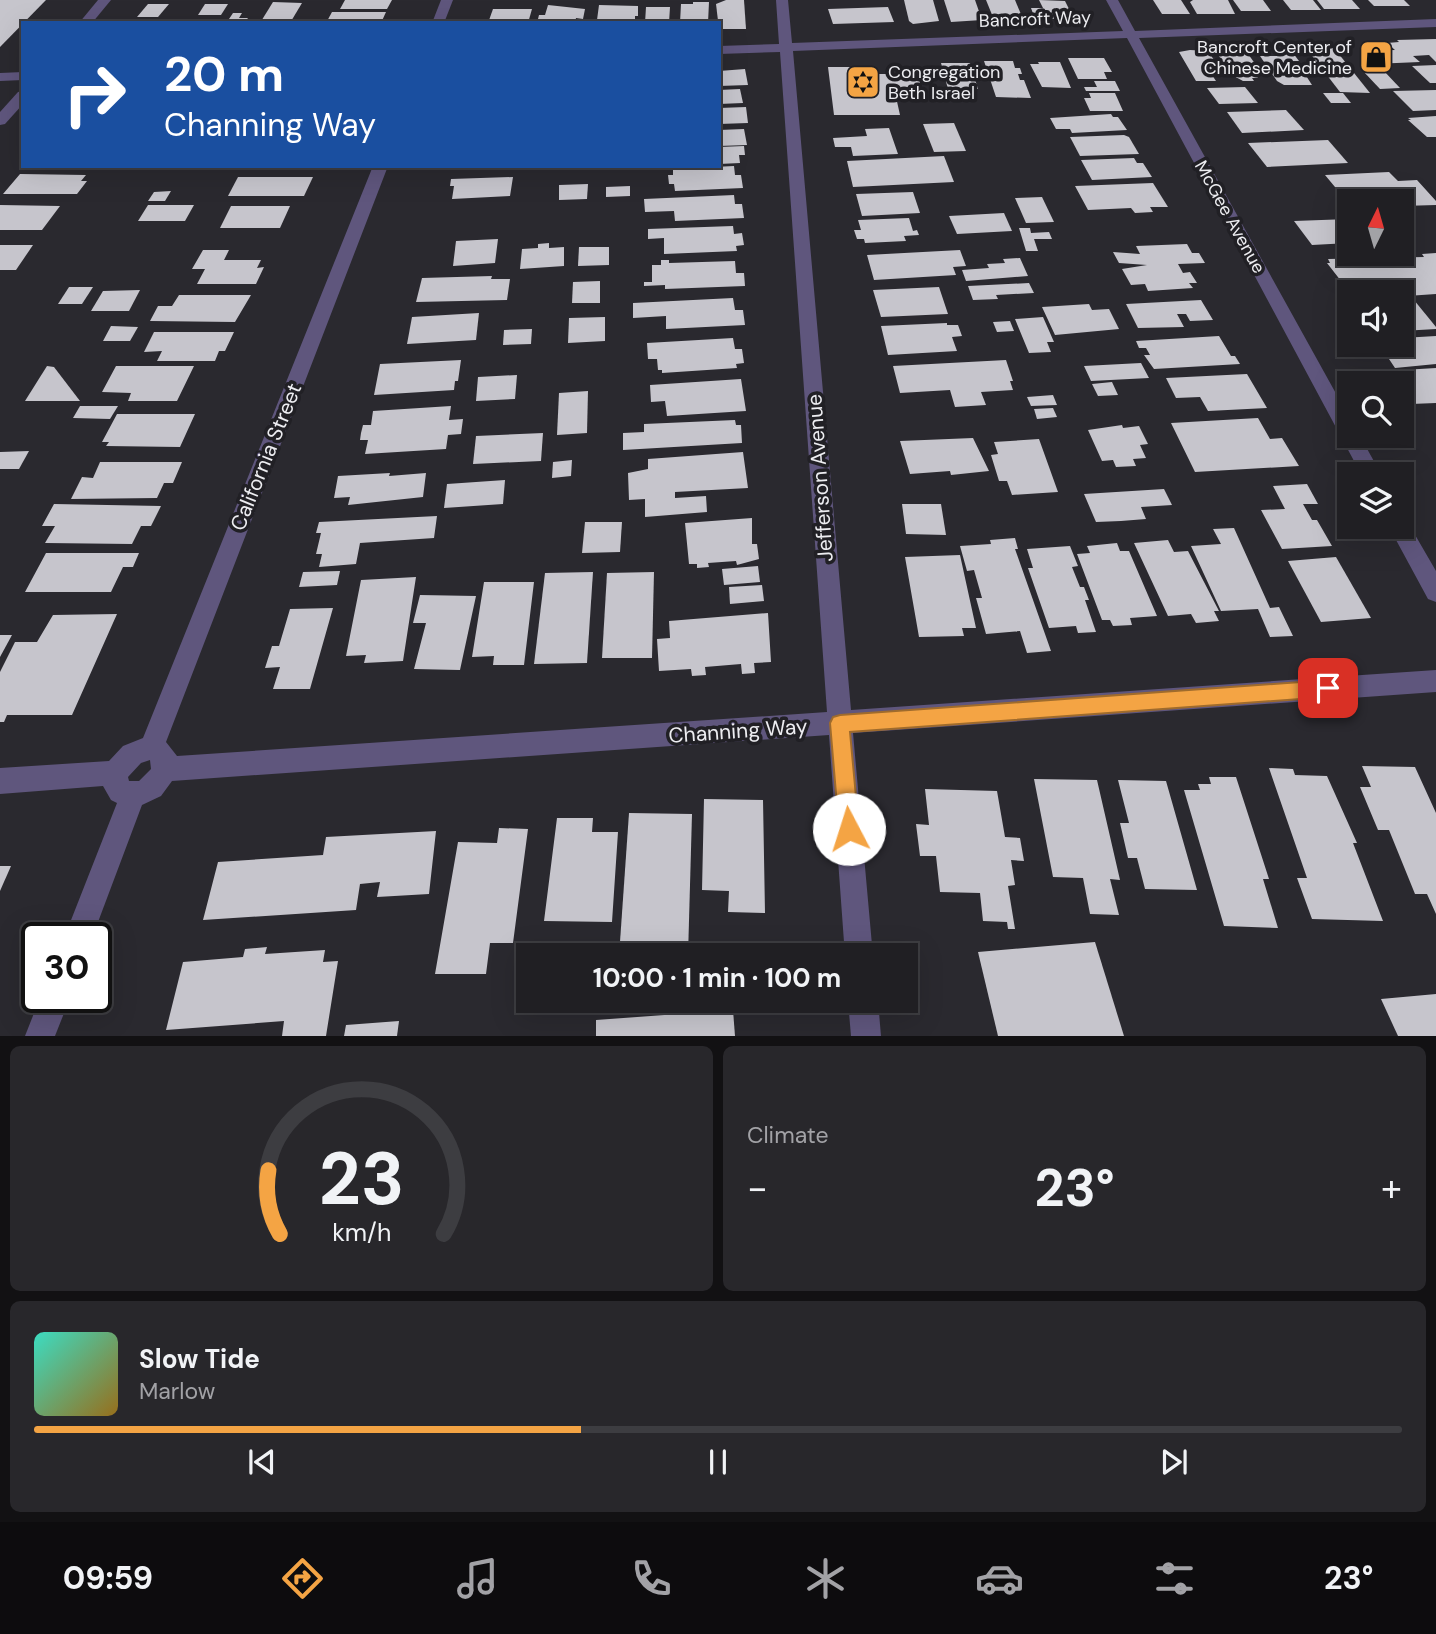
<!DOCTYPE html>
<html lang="en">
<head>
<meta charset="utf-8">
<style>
	body { margin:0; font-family:"DM Sans",sans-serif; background:#28272b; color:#f1f3f6; height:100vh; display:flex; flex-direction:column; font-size:26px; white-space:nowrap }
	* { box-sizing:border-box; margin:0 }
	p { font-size:23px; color:#a2a2a6 }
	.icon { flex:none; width:38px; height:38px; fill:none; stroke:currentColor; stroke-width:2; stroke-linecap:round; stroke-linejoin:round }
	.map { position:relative; height:1036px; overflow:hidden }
	.drawer { display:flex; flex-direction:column; gap:10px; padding:10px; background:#121113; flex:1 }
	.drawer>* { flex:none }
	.guide { position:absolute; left:21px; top:21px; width:700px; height:147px; border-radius:0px; box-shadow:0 7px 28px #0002,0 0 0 2px #3d3d41; background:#1a4fa0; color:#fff; overflow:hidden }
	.needle { width:46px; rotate:5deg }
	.controls { position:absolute; left:1337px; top:189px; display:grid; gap:14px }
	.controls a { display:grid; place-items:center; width:77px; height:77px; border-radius:0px; background:#201f23; box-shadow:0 7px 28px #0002,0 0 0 2px #3d3d41; font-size:35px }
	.speed { position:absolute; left:21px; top:922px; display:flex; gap:14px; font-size:35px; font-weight:700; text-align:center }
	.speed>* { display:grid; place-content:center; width:91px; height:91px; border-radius:50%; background:#201f23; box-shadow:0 7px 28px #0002,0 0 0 2px #3d3d41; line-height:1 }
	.speed .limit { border:4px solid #111; border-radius:10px; background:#fff; color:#111 }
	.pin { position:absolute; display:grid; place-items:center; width:60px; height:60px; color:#fff; margin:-30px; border-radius:14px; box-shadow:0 4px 10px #0006 }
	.me { position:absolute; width:77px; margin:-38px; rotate:355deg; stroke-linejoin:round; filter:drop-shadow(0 0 5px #0008) }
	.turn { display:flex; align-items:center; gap:24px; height:147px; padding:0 28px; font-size:32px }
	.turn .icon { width:91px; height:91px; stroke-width:2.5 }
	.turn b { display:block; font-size:49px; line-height:60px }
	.big { font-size:52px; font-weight:700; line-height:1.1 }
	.drawer .card { flex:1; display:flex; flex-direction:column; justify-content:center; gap:10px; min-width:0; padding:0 24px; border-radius:10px; background:#28272b }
	.drawer .dial { align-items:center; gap:0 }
	.dial svg { height:182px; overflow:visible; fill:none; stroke:#3d3d41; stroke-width:7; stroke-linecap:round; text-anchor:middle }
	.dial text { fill:#f1f3f6; stroke:none }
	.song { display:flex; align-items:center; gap:21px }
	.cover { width:84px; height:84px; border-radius:10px; background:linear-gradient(135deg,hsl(170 70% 55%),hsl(40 70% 35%)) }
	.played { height:7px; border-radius:4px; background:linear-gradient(90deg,#f4a444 40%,#3d3d41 40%) }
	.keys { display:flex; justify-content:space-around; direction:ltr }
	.heat { display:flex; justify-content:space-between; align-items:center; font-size:38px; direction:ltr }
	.drawer .tiles { flex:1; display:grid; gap:10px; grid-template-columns:1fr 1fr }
	.card:last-child { grid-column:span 2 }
	.trip { position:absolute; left:516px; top:943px; width:402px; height:70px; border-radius:0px; background:#201f23; box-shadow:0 7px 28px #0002,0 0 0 2px #3d3d41; font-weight:700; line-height:70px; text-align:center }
	.tab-bar { display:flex; height:112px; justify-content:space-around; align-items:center; background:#0d0c0e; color:#a2a2a6 }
	.tab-bar .icon { width:49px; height:49px }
	.tab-bar .active { color:#f4a444 }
	.tab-bar b { font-size:32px; color:#f1f3f6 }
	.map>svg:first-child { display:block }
	.building { fill:#c6c5cc }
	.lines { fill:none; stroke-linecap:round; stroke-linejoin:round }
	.street { fill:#5f567d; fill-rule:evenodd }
	.route { fill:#f4a444; stroke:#9f6b2c; stroke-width:2 }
	.labels { text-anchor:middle; stroke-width:7; stroke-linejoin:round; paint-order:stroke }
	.far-street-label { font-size:18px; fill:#ededf1; stroke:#212025 }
	.far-poi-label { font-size:18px; fill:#ededf1; stroke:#212025; text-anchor:end }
	.street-label { font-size:21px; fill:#ededf1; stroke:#212025 }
</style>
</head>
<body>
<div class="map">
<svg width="1436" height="1036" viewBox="0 0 1436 1036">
	<rect width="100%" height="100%" fill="#2a292f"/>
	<g class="building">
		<polygon points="0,0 46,0 0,47"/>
		<polygon points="345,0 392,0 387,9 340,9"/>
		<polygon points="726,0 744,0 746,29 719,29 716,4"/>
		<polygon points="904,0 933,0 939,21 913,24 909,21"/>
		<polygon points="944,0 975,0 982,20 951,22"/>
		<polygon points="986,0 1015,0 1023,19 995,22"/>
		<polygon points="1039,0 1065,1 1074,19 1035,19 1031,8 1043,8"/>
		<polygon points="1153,0 1181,0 1190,14 1162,14"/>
		<polygon points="1193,0 1228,0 1235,14 1197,14 1190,2"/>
		<polygon points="1233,0 1263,0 1271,11 1241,11"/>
		<polygon points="1283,0 1313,0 1321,10 1291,10"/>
		<polygon points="1317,0 1352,0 1360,9 1324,9"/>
		<polygon points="1368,0 1404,0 1410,6 1374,6"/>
		<polygon points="273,2 302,3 290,23 260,23"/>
		<polygon points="693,2 709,2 708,23 680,23 681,4 693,4"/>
		<polygon points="148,4 169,4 158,17 137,17"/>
		<polygon points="205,4 228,4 221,15 198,15"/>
		<polygon points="548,5 585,9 583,19 576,18 575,23 537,23 539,15 545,15"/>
		<polygon points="599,5 638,6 638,16 635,16 635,23 597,20"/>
		<polygon points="646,7 670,7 669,23 645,23"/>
		<polygon points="888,7 894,22 833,24 828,9"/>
		<polygon points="493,9 532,9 528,23 488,23"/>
		<polygon points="332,12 386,12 381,23 326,23"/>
		<polygon points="233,13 242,13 239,18 248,18 244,23 197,23 200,19 229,19"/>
		<polygon points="1436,39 1436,62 1429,55 1413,56 1420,62 1373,64 1360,51 1395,50 1387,43 1399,42 1397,40"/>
		<polygon points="1306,48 1334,48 1370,93 1340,92"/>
		<polygon points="1275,49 1290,49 1299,61 1291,61 1296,68 1301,68 1312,85 1284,85 1277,81 1260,56 1280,56"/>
		<polygon points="1190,50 1208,51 1224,75 1212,75 1216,81 1196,81 1179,52"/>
		<polygon points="1246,51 1263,75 1256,75 1258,78 1252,78 1254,81 1243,81 1232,75 1216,52"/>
		<polygon points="1068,58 1104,58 1112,72 1104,72 1107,79 1078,79"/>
		<polygon points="984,61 1013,61 1015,68 1020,68 1022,74 1018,74 1020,80 1024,80 1031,98 996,97"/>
		<polygon points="1038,62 1060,62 1071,88 1042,87 1030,64 1039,64"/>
		<polygon points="941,63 970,63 978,89 948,89"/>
		<polygon points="1436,65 1436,83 1430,83 1412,66"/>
		<polygon points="828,67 874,67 875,74 918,74 923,97 896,97 900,115 834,115"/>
		<polygon points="745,69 748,85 719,86 719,71"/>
		<polygon points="1383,70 1400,88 1380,89 1363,71"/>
		<polygon points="1094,81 1115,81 1120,91 1086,91 1084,87 1097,87"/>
		<polygon points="1245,87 1258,103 1219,104 1207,88"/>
		<polygon points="740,89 743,103 719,104 719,90"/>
		<polygon points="1436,90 1436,110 1413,111 1393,91"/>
		<polygon points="1089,93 1115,93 1123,111 1090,111 1084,98 1091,98"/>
		<polygon points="1323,93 1343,93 1351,103 1331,103"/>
		<polygon points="746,107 748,123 719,124 719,108"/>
		<polygon points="1286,110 1304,130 1242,133 1227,112"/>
		<polygon points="1111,114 1113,117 1118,117 1127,130 1072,133 1070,129 1056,129 1050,118"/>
		<polygon points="1436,116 1436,137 1427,137 1408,120 1411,120 1408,118"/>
		<polygon points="954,123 966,151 934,152 923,124"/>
		<polygon points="889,128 898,154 853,156 851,147 835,147 833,138 867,136 865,129"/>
		<polygon points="744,129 747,145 719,146 719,130"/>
		<polygon points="1124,135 1129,137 1139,154 1080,156 1070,137"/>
		<polygon points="1328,140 1348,163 1267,167 1248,143"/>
		<polygon points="744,146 745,155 739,155 740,163 719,164 719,147"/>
		<polygon points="944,156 954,182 853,187 847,161"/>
		<polygon points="1134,158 1137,163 1143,163 1152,177 1092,180 1081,160"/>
		<polygon points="256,166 316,166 315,169 254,169"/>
		<polygon points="734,166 735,175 741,175 743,188 675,191 674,184 669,184 668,175 673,175 673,169"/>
		<polygon points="1389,172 1398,181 1417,180 1436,201 1436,205 1402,206 1402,201 1382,201 1374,191 1340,193 1325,175"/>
		<polygon points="20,174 86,175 81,181 87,181 77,194 3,194"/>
		<polygon points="238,177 313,177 304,196 228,196"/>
		<polygon points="513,177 510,196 452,199 454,186 450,186 451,179"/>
		<polygon points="1153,183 1168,207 1150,207 1153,212 1135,213 1131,208 1088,210 1075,186"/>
		<polygon points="588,184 587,199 559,200 559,185"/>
		<polygon points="630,186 630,196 606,197 606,187"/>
		<polygon points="171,191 165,201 148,201 154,192"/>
		<polygon points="913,192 920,213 862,216 856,194"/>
		<polygon points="734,195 735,204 742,204 744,218 675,221 674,211 645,212 644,199"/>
		<polygon points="1042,197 1054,222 1026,223 1015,198"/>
		<polygon points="0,205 60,206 42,230 0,230"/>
		<polygon points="148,205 194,205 185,221 138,221"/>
		<polygon points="231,206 290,206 280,228 220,228"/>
		<polygon points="1004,213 1012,231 957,234 949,216"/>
		<polygon points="909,218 913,231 917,230 919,235 904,236 906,241 865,243 864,239 857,239 854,230 861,230 858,220"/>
		<polygon points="1349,219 1349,243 1312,245 1294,221"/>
		<polygon points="733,226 734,234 742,233 744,245 736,246 737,251 664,254 664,238 648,239 648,229"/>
		<polygon points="1019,228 1030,228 1031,233 1049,232 1052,239 1034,239 1038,251 1026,251"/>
		<polygon points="498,239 495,263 453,266 456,241"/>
		<polygon points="549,243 549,248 564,247 564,266 520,269 522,249 538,248 538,244"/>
		<polygon points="1187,244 1192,253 1199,253 1205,263 1178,264 1183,273 1190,272 1197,283 1189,283 1193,288 1148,291 1145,284 1131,285 1122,269 1147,265 1119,263 1113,252 1140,254 1136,246"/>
		<polygon points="0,245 33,245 16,270 0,270"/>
		<polygon points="579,247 609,247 609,265 578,266"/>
		<polygon points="203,250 229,250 224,260 261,260 257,268 264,267 256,284 197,284 205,269 192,269"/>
		<polygon points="960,250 966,266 953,267 956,275 874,280 867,255"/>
		<polygon points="1436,253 1436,294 1407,296 1400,287 1383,288 1379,282 1347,284 1341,281 1327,263 1330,263 1328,259 1424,257 1422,254"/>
		<polygon points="1020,258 1028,276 966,281 962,270 989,268 987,264 1005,263 1003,259"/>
		<polygon points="661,260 669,260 669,263 735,261 736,273 744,273 745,286 665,289 665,285 644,286 644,282 652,282 652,265 661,265"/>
		<polygon points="492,276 491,279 510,279 507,300 416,302 422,278"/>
		<polygon points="600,281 600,303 572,303 573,282"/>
		<polygon points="1029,283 1034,293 996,295 998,299 973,300 968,286"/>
		<polygon points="69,287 93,287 82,304 58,304"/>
		<polygon points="939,287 948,314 881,317 873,290"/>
		<polygon points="140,290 129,311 91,311 103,291"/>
		<polygon points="179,295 251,295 235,322 150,321 158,306 172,306"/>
		<polygon points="733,298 735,310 743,310 745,325 666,329 666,316 633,318 633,303"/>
		<polygon points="1201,300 1213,320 1190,321 1186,314 1177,314 1184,327 1138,328 1126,304"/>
		<polygon points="1414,300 1436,327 1436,329 1402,331 1402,301"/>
		<polygon points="1089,304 1092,310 1109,309 1119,329 1055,335 1042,307"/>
		<polygon points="479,313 476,340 407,344 412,317"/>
		<polygon points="605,317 605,341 568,343 569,318"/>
		<polygon points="1043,317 1054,342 1047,342 1051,352 1029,353 1015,319"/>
		<polygon points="1010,321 1014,331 997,332 993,322"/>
		<polygon points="947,323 947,325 958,325 962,336 952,337 957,351 888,355 881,326"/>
		<polygon points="111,326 138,327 130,341 103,341"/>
		<polygon points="532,329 531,344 503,345 504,330"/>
		<polygon points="154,332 234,332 225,351 219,351 215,361 157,361 162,351 144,352"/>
		<polygon points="1219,336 1231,356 1235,356 1240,364 1154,369 1144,355 1150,355 1146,348 1139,348 1136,341"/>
		<polygon points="1436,336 1436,364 1395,368 1387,356 1380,357 1371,345 1402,345 1402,338"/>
		<polygon points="733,338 735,349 742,349 744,363 736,364 737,368 662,373 662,370 658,370 657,359 648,359 647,343"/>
		<polygon points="461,360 458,381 455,381 454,390 374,395 380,364"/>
		<polygon points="1006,360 1013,381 1010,381 1013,390 981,392 986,405 955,407 950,390 900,393 893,366"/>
		<polygon points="1141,363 1149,378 1091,381 1084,366"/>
		<polygon points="47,366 54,367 80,401 25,401"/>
		<polygon points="116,366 194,366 177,401 128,401 131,393 102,392"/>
		<polygon points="1436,368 1436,403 1411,404 1402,392 1402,383 1395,383 1386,371"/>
		<polygon points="1247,374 1267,408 1208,411 1200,397 1176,398 1166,378"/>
		<polygon points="517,375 515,399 476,401 478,377"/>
		<polygon points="741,379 746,411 667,416 665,401 651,402 650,385"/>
		<polygon points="1112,382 1118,395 1098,396 1092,384"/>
		<polygon points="588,391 587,433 557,435 559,393"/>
		<polygon points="1053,395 1057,405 1031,406 1027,397"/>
		<polygon points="80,406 118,406 110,419 73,418"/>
		<polygon points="451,406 449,420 463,419 461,434 448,435 446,449 365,454 368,440 360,440 361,433 363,425 371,425 373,411"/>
		<polygon points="1053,408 1057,417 1037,419 1034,409"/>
		<polygon points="117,414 195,414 180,447 106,446 109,442 102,442"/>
		<polygon points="1258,418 1270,439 1282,438 1299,466 1195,472 1171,423"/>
		<polygon points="735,420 736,425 741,425 742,443 623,450 623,433 644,432 644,424"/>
		<polygon points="1122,425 1123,428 1139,426 1148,444 1140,445 1146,458 1133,459 1136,466 1116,467 1113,460 1102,461 1088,430"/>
		<polygon points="543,433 541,461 473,464 476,436"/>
		<polygon points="973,438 989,471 951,475 950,471 910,474 900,441"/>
		<polygon points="1039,439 1058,492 1012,495 1007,481 999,481 991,455 998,454 994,442"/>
		<polygon points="29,451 19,469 0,469 0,452"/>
		<polygon points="743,452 748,488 675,492 675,498 706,496 707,512 645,517 645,499 629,500 628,473 648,469 648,459"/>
		<polygon points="572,460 571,476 552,478 553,462"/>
		<polygon points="100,462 182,462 173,483 164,483 157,498 71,499 82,477 93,478"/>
		<polygon points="390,473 389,476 426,473 423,497 348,505 350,497 334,498 338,476"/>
		<polygon points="505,480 503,504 444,508 447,484"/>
		<polygon points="1307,484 1318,504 1303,504 1312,520 1317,520 1332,546 1282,549 1261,510 1285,509 1273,486"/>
		<polygon points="1164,489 1172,505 1141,507 1146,519 1121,521 1096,522 1084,494"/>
		<polygon points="54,504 161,506 151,526 141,526 132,544 45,543 55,526 42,526"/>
		<polygon points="902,504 941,504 946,535 906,534"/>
		<polygon points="437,516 434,538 360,543 356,564 319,567 322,554 316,554 321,533 316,533 319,522"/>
		<polygon points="752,518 752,544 757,544 759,559 737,565 736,561 708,563 709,567 697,568 697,564 689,564 685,523"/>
		<polygon points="585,522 622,522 620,552 582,553"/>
		<polygon points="1234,528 1270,608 1279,607 1293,636 1270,637 1258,609 1221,611 1191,546 1221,544 1213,529"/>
		<polygon points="1015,538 1018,549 1015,549 1051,651 1027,653 1020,631 986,634 976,598 982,598 974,570 967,571 960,546 991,544 990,540"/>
		<polygon points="1168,540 1174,552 1188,551 1219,611 1214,611 1219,621 1196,623 1191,614 1168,616 1134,543"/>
		<polygon points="1117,543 1120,551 1129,551 1157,616 1130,618 1132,625 1113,626 1110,620 1102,620 1077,554 1090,553 1087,546"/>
		<polygon points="1070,546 1078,566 1072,567 1080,587 1084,587 1089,600 1085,600 1096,632 1078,633 1076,626 1049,628 1028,568 1033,568 1027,549"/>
		<polygon points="46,553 139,553 133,567 123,567 111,592 25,592"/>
		<polygon points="960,555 976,628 962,628 964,636 919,637 905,557"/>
		<polygon points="1336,557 1371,618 1321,622 1288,561"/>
		<polygon points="758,566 760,582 724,585 722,569"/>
		<polygon points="340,571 337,585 299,587 303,572"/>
		<polygon points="593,572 587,663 534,664 545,573"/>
		<polygon points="654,572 652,658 602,658 607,573"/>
		<polygon points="416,577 403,661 364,663 366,655 346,656 361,580"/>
		<polygon points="484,582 534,582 524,665 493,665 494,656 472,657"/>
		<polygon points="762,585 764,601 730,604 729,587"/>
		<polygon points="420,595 476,596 460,670 414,669 426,623 413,623"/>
		<polygon points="333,608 310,689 273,689 280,667 265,668 272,646 279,646 290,609"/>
		<polygon points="768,613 771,662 754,663 755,673 742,674 741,664 705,667 706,675 692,676 691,669 659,671 657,639 670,638 669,621"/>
		<polygon points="117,614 72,715 7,715 4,722 0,722 0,672 15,642 37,642 53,615"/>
		<polygon points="0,635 12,635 0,657"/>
		<polygon points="1362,766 1415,767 1436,813 1436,914 1427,894 1415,894 1389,830 1378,830 1360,787 1371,787"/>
		<polygon points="1269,768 1293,769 1295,775 1327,776 1357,843 1353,843 1383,921 1312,919 1297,878 1307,878"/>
		<polygon points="1209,777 1236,777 1269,879 1263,879 1278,928 1224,926 1184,790 1200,790 1198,784 1211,784"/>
		<polygon points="1034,779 1097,780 1120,880 1110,879 1119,915 1090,914 1083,878 1053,877"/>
		<polygon points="1118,780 1166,781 1197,890 1145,889 1137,858 1128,858 1120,823 1129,823"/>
		<polygon points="925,789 997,791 1005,837 1020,838 1024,861 1011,860 1015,885 1008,886 1015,929 1008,929 1007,922 983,921 980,893 940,892 936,856 920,856 916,824 929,825"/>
		<polygon points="704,799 763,800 765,913 728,912 729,891 702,890"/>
		<polygon points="629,813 692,814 688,956 619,956"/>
		<polygon points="557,818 593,818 592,832 618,832 612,922 544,921"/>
		<polygon points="499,828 528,829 513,943 490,943 486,974 435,974 458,842 497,843"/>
		<polygon points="436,831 429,894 377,897 380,882 360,884 356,910 203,920 218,862 323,855 326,837"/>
		<polygon points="0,866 11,866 0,891"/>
		<polygon points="1095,942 1124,1036 998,1036 978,952"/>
		<polygon points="267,947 265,954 325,950 323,962 338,961 326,1036 282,1036 284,1021 166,1030 183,962 243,957 245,949"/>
		<polygon points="1436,994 1436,1036 1398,1036 1381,999"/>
		<polygon points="733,1010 735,1036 596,1036 596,1020"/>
		<polygon points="399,1021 397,1036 344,1036 346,1025"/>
	</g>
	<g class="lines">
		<g class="street">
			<polygon points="98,0 111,0 92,23 79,23"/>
			<polygon points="441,0 453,0 444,23 432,23"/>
			<path d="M776,0H788L792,43L1123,31L1106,0H1118L1135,31L1436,19V27L1139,38L1349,417V436H1360L1381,474H1361L1127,38L793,51L851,710L1436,670V692L853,733L873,956H845L829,735L172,781L161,796L142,805L92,938H64L117,803L111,800L103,786L0,794V768L109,761L123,746L143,738L373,166H388L166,742L177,756L827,712L780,52L719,54V46L779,44ZM150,760L151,769L139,781H129L128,777L141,763Z"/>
			<polygon points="23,72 23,80 0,81 0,73"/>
			<polygon points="23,91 23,104 5,124 0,125 0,112 18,92"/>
			<polygon points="1402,519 1407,521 1436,571 1436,602 1428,599 1389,527 1402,527"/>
			<polygon points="40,998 70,998 55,1036 25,1036"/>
			<polygon points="848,1001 878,1001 881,1036 851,1036"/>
		</g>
	</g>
	<polygon class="route" points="1328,680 1334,683 1337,688 1334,694 1328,697 850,732 859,829 856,836 849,839 842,836 839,829 830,723 833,717 840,715"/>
	<defs>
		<symbol id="shop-square" viewBox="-11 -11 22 22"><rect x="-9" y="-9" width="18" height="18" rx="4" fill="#f4a444" stroke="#212025"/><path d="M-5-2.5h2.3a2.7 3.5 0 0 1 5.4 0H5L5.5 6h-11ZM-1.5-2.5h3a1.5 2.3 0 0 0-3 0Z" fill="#111"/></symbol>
		<symbol id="synagogue-square" viewBox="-11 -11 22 22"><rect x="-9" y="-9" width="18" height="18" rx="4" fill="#f4a444" stroke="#212025"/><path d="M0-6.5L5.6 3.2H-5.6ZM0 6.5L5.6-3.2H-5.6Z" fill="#111"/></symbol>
	</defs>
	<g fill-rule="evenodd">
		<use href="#shop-square" x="1357" y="38" width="38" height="38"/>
		<use href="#synagogue-square" x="844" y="63" width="38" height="38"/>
	</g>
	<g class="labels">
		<g class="far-street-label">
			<text transform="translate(1035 19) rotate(-2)" y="6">Bancroft Way</text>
			<text transform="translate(1230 217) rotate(61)" y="6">McGee Avenue</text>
		</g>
		<g class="far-poi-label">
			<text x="1352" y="53">Bancroft Center of<tspan x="1352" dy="21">Chinese Medicine</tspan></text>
			<text x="888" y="78" text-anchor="start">Congregation<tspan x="888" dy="21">Beth Israel</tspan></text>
		</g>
		<g class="street-label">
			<text transform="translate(266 457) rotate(-68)" y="7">California Street</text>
			<text transform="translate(820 478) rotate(-94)" y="7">Jefferson Avenue</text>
			<text transform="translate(738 731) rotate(-4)" y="7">Channing Way</text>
		</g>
	</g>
</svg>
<div class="controls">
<a><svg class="needle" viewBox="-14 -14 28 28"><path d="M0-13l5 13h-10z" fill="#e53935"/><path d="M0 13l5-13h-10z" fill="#a2a2a6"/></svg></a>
<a><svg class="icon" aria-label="sound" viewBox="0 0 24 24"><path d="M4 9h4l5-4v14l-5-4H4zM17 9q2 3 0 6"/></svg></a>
<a><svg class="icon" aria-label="search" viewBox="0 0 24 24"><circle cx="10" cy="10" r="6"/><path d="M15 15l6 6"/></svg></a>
<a><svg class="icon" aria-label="layers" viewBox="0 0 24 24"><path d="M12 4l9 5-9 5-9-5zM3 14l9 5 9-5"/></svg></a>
</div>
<div class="speed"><div class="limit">30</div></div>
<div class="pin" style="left:1328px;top:688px;background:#d93025"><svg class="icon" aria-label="arrive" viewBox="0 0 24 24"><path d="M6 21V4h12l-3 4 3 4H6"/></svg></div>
<svg class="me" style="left:849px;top:829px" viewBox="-20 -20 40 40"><circle r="19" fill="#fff"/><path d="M0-13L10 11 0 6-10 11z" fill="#f4a444"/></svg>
<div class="trip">10:00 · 1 min · 100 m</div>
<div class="guide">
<div class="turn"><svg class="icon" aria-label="right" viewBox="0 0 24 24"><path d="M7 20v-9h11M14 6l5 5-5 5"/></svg><div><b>20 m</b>Channing Way</div></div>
</div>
</div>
<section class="drawer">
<div class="tiles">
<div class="card dial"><svg viewBox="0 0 100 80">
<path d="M14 69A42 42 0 1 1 86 69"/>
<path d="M14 69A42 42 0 0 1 9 41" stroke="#f4a444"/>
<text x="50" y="56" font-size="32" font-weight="700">23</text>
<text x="50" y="72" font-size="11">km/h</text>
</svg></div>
<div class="card"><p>Climate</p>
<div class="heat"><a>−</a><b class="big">23°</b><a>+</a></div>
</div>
<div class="card">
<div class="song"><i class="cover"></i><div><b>Slow Tide</b><p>Marlow</p></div></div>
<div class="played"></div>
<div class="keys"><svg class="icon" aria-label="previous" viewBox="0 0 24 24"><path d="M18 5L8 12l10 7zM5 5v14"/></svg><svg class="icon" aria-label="pause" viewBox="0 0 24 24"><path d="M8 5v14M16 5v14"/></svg><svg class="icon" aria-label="next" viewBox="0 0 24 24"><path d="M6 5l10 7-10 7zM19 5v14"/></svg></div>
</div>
</div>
</section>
<nav class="tab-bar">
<b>09:59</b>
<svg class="icon active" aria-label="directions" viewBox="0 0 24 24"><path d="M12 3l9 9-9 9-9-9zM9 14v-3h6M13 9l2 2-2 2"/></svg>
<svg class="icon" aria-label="music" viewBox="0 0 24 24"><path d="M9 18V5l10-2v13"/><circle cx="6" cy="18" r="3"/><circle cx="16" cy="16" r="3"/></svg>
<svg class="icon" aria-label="phone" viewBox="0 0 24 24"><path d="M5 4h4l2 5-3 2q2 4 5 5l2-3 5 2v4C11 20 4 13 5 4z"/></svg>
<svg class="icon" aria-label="climate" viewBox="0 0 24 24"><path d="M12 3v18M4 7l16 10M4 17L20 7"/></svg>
<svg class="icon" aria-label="car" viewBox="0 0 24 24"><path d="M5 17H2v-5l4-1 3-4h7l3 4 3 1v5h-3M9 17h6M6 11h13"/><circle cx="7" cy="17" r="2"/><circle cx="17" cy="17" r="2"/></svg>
<svg class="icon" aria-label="filters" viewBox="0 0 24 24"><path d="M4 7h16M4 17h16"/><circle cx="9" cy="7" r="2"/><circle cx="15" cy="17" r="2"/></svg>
<b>23°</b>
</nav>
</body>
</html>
